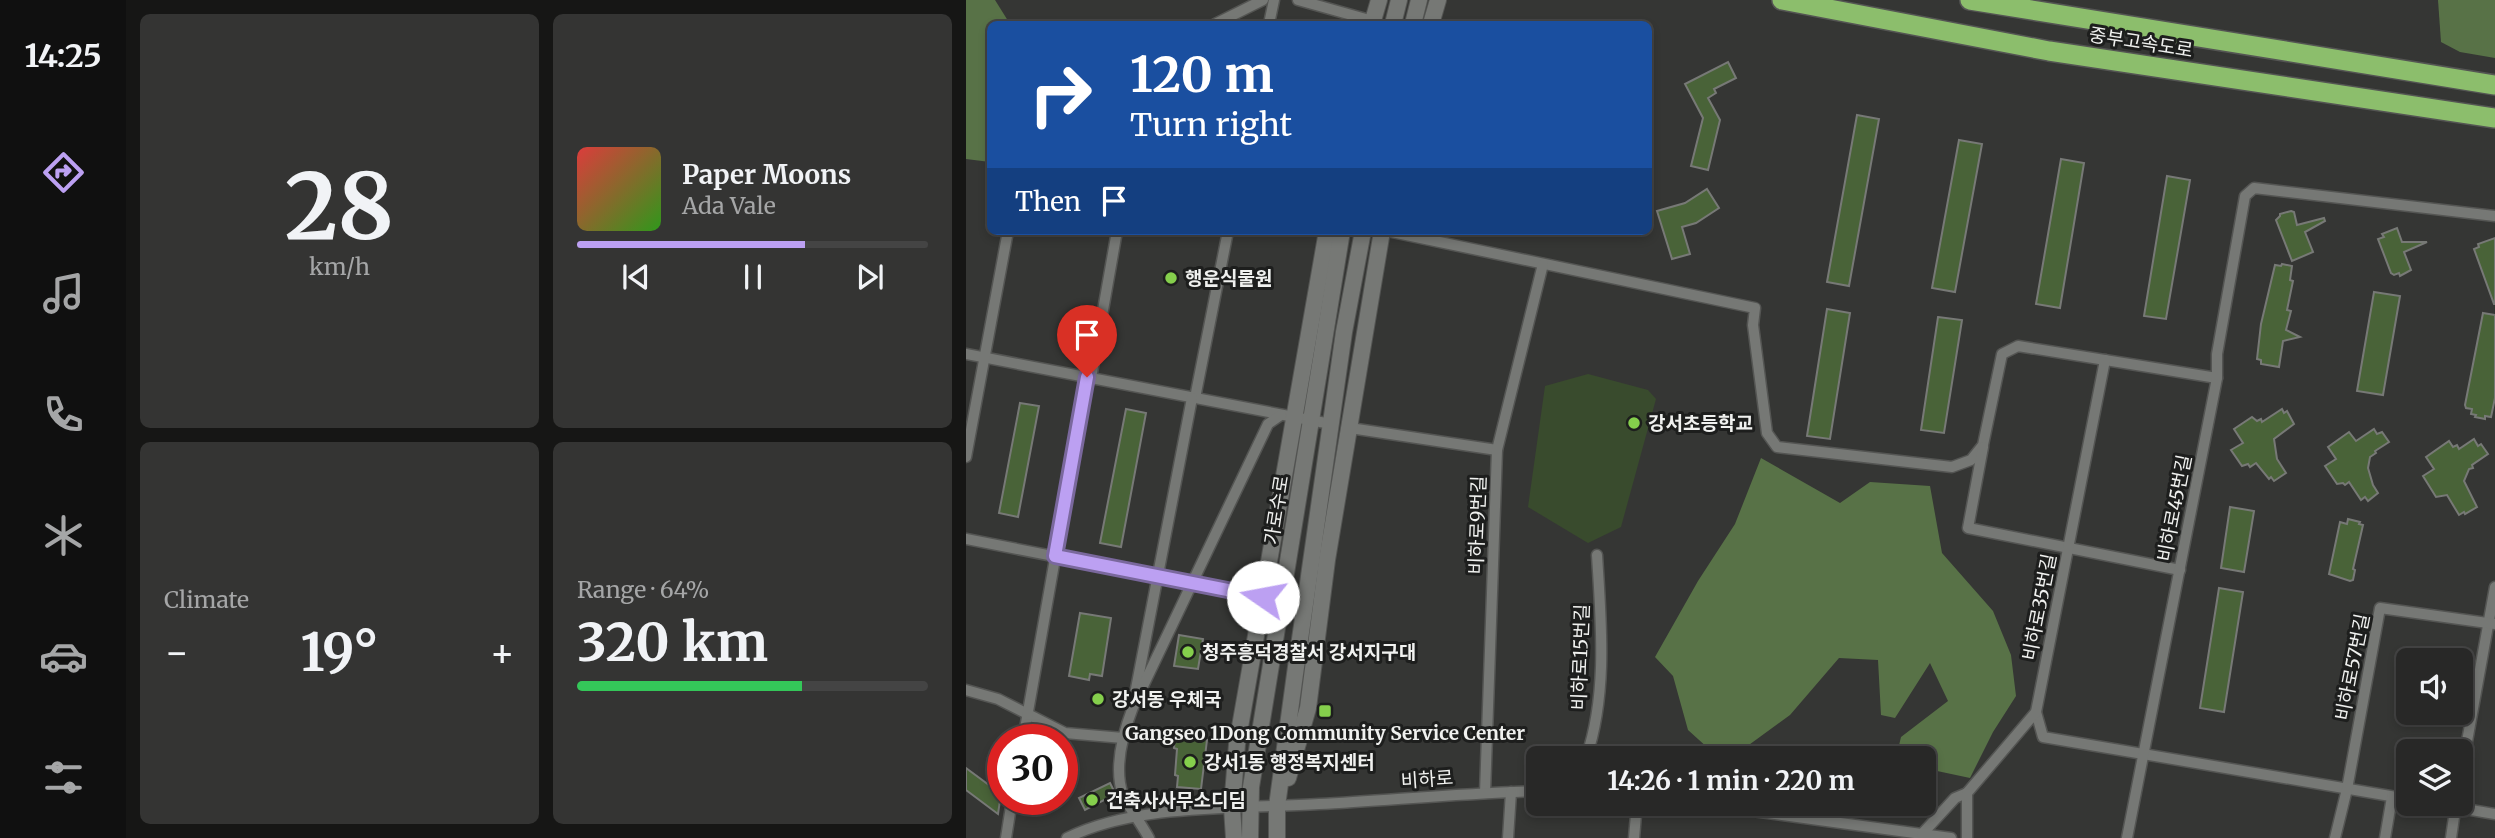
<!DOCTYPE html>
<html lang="en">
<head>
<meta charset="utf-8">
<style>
	body { margin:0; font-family:Merriweather,"Noto Sans KR",serif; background:#343433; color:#f1f3f6; height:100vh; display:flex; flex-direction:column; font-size:26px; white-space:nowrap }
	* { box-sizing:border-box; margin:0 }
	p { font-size:23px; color:#a5a6a7 }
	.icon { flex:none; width:38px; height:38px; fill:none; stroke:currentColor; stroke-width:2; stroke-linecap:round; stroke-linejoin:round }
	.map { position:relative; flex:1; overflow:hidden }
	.details { display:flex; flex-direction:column; gap:14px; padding:14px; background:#161615; width:840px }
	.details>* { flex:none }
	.hud { position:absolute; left:21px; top:21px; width:665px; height:214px; border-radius:10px; box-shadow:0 4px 10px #0003,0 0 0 2px #444; background:#1a4fa0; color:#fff; overflow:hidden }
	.tools { position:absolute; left:1430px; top:648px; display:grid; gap:14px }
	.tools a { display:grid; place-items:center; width:77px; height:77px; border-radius:10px; background:#282827; box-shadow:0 4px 10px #0003,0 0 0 2px #444; font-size:35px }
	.speed { position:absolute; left:21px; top:724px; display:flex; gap:14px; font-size:35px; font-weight:700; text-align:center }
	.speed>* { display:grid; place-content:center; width:91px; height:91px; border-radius:50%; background:#282827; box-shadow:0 4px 10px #0003,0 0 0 2px #444; line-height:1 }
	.speed .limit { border:10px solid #d22; background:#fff; color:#111 }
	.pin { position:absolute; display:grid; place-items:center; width:60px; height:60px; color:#fff; margin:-72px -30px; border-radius:50% 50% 50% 0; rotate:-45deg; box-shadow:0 0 7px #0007 }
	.pin .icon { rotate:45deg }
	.me { position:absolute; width:77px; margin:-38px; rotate:282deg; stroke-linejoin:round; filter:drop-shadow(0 0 5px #0008) }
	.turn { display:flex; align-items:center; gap:24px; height:147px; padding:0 28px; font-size:32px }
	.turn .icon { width:91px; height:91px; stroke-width:2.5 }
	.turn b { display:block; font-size:49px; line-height:60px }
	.then { display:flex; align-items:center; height:66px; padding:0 28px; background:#0003; gap:14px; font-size:26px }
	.big { font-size:52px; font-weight:700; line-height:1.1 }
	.details .widget { flex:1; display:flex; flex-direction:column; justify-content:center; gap:10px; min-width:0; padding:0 24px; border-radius:10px; background:#343433 }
	.details .dial { align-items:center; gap:0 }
	.dial b { font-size:91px; line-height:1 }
	.song { display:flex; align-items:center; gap:21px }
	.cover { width:84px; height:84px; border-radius:10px; background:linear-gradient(135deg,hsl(0 70% 55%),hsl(110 70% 35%)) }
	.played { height:7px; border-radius:4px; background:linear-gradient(90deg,#bca0f2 65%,#444 65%) }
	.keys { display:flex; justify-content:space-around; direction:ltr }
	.heat { display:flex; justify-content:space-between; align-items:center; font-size:38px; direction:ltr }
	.charge { height:10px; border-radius:5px; background:linear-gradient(90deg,#34c759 64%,#444 0) }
	.details .tiles { flex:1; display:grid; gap:14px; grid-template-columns:repeat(2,1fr) }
	.trip { position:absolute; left:560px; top:746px; width:410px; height:70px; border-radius:10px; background:#282827; box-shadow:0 4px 10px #0003,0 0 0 2px #444; font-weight:700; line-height:70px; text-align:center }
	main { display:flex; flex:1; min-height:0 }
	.tab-bar { display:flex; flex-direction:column; width:126px; justify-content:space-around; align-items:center; background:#101010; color:#a5a6a7 }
	.tab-bar .icon { width:49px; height:49px }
	.tab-bar .current { color:#bca0f2 }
	.tab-bar b { font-size:32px; color:#f1f3f6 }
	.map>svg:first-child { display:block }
	.green { fill:#394b2d }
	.forest { fill:#587247 }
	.building { fill:#496338; stroke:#777976; stroke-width:2 }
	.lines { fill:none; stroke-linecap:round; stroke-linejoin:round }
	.street-casing { stroke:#545553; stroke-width:13 }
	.secondary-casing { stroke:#545553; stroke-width:18 }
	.highway-casing { stroke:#545553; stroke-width:22 }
	.street { stroke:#767875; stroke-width:10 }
	.secondary { stroke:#767875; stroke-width:16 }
	.highway { stroke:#8cbe6c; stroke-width:19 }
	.route-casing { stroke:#7a689d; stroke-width:18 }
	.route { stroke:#bca0f2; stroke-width:12 }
	.poi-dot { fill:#85cf4c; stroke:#1d1e1d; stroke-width:2.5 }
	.labels { text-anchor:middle; stroke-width:6; stroke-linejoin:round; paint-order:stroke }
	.street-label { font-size:19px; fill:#f0f1ef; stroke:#1d1e1d }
	.poi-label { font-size:19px; font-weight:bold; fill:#f0f1ef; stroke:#1d1e1d; text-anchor:start }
</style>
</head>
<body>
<main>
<nav class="tab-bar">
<b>14:25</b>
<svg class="icon current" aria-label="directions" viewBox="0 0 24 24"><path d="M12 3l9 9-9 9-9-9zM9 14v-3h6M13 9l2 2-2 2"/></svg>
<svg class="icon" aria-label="music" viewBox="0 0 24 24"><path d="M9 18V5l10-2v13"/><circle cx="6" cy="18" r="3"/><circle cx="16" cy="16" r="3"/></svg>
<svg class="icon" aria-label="phone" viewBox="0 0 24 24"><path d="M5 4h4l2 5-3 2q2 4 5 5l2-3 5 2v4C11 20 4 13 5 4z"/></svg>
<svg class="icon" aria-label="climate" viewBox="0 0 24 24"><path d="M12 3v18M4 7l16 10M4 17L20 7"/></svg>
<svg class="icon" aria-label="car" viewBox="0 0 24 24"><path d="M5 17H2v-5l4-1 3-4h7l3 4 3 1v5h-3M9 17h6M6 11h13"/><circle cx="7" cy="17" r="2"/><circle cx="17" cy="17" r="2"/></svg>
<svg class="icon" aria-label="filters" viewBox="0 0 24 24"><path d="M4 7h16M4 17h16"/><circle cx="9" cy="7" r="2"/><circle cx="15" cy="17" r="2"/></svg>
</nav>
<section class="details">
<div class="tiles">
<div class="widget dial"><b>28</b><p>km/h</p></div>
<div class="widget">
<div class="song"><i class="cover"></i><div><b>Paper Moons</b><p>Ada Vale</p></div></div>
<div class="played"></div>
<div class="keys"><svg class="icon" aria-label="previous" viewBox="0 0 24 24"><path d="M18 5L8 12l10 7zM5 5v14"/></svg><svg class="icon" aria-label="pause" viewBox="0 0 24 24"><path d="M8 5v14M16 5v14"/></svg><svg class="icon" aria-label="next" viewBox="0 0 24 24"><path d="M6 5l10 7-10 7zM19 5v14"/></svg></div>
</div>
<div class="widget"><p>Climate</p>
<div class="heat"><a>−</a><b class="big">19°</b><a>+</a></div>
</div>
<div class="widget"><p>Range · 64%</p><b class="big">320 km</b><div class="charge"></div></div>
</div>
</section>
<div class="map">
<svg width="1529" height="838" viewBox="0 0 1529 838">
	<rect width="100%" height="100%" fill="#353634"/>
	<polygon class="green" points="622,374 682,390 690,399 655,527 622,543 562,507 579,386"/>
	<g class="forest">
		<polygon points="0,0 29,0 44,24 24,24 24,162 0,159"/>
		<polygon points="1472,0 1529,0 1529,58 1494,52 1475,42"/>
		<polygon points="795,458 874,503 904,482 964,486 976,553 1027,611 1045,655 1050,696 1027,732 1004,778 957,768 957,758 930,758 935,737 982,701 964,663 929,718 915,715 912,660 873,658 824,715 765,758 753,758 722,730 707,676 689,657 732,581 769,524"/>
	</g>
	<g class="building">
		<polygon points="762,62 770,78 748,89 750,93 742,98 754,120 742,170 725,166 737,118 719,84"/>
		<polygon points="891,115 913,119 883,286 861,282"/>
		<polygon points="993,140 1016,144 989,292 966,288"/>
		<polygon points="1095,159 1118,163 1094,308 1070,304"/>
		<polygon points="1201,176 1224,180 1200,319 1178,316"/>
		<polygon points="741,189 753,208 730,223 716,227 724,254 706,259 691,211 719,203"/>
		<polygon points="1325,211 1328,212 1331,225 1358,218 1359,221 1339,232 1347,252 1326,261 1310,220 1314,216 1314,214"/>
		<polygon points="1431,228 1436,242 1461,242 1438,252 1445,270 1434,276 1433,273 1428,275 1425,273 1412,239 1418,237 1416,234"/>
		<polygon points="1529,238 1529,304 1528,304 1508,249 1513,247 1512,244"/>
		<polygon points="1316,264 1326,266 1324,280 1327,281 1321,310 1325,311 1320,330 1334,337 1317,341 1313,367 1295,364 1295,360 1291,359 1295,324 1309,265 1315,266"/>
		<polygon points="1408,292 1434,296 1417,395 1391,391"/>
		<polygon points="861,309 884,313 864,439 841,436"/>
		<polygon points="1517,313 1529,315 1529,398 1525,417 1519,416 1519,419 1509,417 1510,415 1505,414 1506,409 1500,408 1499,405"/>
		<polygon points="972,317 996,320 978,433 955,430"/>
		<polygon points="54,403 73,406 52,517 33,513"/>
		<polygon points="160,409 180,413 155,547 134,543"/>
		<polygon points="1316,409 1318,413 1321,411 1328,424 1308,439 1311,459 1320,473 1308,481 1305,477 1303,479 1290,463 1284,467 1282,464 1276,466 1265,450 1277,443 1268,429 1286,417 1291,421 1295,419 1296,422"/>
		<polygon points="1408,429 1411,434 1416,432 1423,442 1409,451 1410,453 1404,457 1402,468 1407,485 1412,493 1402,501 1399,497 1395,500 1383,482 1379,485 1377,483 1371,484 1359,466 1370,459 1362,447 1383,432 1390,441"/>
		<polygon points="1508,439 1512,446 1515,444 1522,454 1506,465 1507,468 1503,469 1498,481 1511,507 1499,514 1498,512 1493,515 1481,495 1470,497 1457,476 1468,469 1460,457 1483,441 1487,447 1491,445 1493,449"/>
		<polygon points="1264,507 1288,511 1278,572 1255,568"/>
		<polygon points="1382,519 1394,522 1393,524 1397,525 1387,569 1389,570 1387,580 1384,581 1363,574 1374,522 1381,524"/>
		<polygon points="1253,588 1277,592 1258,712 1234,708"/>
		<polygon points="114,613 145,618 136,676 124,674 123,680 103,676"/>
		<polygon points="213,635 237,639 232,669 208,666"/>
		<polygon points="209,737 241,740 235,789 211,787 212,776 209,775 211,749 208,748"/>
		<polygon points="0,768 35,794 32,814 0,790"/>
		<polygon points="144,783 148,791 144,797 119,810 113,798"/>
	</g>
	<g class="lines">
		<defs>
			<g id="street">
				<polyline points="332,0 407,21"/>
				<polyline points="249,24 297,0"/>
				<polyline points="303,24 308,0"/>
				<polyline points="421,231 789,308 787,325 801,433 811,447 986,467 1005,460 1017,445 1036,354 1052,346 1251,378"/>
				<polyline points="0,354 365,424"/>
				<polyline points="125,378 151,231"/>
				<polyline points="229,398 262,231"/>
				<polyline points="384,428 531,450"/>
				<polyline points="1017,447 1002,528 1214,570"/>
				<polyline points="0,457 42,231"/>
				<polyline points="0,539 297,597"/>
				<polyline points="0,690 32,699 99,733 157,738"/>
				<polyline points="169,694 226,398"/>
				<polyline points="1070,712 1077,737 1442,799"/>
				<polyline points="57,740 121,377"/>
				<path d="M620,758C642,694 635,621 631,555"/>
				<polyline points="1494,780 1529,587"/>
				<polyline points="519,793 531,450 577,264"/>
				<polyline points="727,803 985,838"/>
				<polyline points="1464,803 1529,814"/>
				<polyline points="956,834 989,798 1001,793"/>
				<polyline points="40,838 46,800"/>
				<path d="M101,838C171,803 275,809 353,804C426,800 499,793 572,791"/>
				<path d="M183,838C176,825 162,806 157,795C147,767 157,733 167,707L302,424L315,415"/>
				<polyline points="542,838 545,792"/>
				<polyline points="668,838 671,803"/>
				<polyline points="1001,838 1001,793 1070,712 1139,360"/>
				<polyline points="1161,838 1251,378 1251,354 1279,196 1288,188 1529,216"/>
				<polyline points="1369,838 1381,789 1414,608 1529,624"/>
				<polyline points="1419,838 1426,797"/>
				<polyline points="1485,838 1490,803"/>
			</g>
			<g id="secondary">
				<polyline points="406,24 413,0"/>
				<polyline points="427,24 433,0"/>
				<polyline points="447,24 453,0"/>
				<polyline points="465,24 472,0"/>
				<polyline points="322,778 342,708 361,560 416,231"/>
				<polyline points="268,838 266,808 271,744 361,231"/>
				<polyline points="284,838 285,787 376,231"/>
				<polyline points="311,838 311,806 329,674 378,332 397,231"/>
			</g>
			<g id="highway">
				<polyline points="816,0 1083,51 1529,118"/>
				<polyline points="1004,0 1529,85"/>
			</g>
		</defs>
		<use href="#street" class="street-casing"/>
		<use href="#secondary" class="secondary-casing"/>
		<use href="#highway" class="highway-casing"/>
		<use href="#street" class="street"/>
		<use href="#secondary" class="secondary"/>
		<use href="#highway" class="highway"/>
	</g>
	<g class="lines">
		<defs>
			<polyline id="route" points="121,377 89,556 297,597"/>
		</defs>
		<use href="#route" class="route-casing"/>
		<use href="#route" class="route"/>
	</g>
	<g class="poi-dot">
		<circle cx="205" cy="278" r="7"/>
		<circle cx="668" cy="423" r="7"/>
		<circle cx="222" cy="652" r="7"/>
		<circle cx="132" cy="699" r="7"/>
		<rect x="352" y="704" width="14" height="14" rx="3.5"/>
		<circle cx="224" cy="762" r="7"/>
		<circle cx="126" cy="800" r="7"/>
	</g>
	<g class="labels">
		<g class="street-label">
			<text transform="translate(1175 42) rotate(9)" y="7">중부고속도로</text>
			<text transform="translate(1208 508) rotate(-79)" y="7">비하로45번길</text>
			<text transform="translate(310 510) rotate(-81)" y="7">가로수로</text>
			<text transform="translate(511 525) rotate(-88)" y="7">비하로9번길</text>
			<text transform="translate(1073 607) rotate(-79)" y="7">비하로35번길</text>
			<text transform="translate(614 657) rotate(-88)" y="7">비하로15번길</text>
			<text transform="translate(1386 667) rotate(-79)" y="7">비하로57번길</text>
			<text transform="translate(461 779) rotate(-4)" y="7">비하로</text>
		</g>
		<g class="poi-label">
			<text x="219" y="285">행운식물원</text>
			<text x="682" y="430">강서초등학교</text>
			<text x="236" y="659">청주흥덕경찰서 강서지구대</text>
			<text x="146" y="706">강서동 우체국</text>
			<text x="359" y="740" text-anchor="middle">Gangseo 1Dong Community Service Center</text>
			<text x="238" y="769">강서1동 행정복지센터</text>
			<text x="140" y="807">건축사사무소디딤</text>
		</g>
	</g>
</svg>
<div class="tools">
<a><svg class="icon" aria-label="sound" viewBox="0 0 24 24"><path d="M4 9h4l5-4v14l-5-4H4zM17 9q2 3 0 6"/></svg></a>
<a><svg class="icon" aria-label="layers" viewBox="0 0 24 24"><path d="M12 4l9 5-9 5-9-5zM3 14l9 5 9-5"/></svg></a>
</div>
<div class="speed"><div class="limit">30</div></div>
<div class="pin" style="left:121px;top:377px;background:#d93025"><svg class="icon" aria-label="arrive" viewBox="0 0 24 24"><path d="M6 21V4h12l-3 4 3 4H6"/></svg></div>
<svg class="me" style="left:297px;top:597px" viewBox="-20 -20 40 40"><circle r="19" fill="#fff"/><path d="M0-13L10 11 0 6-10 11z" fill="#bca0f2"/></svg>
<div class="trip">14:26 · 1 min · 220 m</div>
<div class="hud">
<div class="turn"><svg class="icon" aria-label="right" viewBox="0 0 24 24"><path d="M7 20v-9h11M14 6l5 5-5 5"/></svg><div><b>120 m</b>Turn right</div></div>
<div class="then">Then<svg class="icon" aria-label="arrive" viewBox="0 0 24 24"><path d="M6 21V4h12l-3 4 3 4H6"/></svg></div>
</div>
</div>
</main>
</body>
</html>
